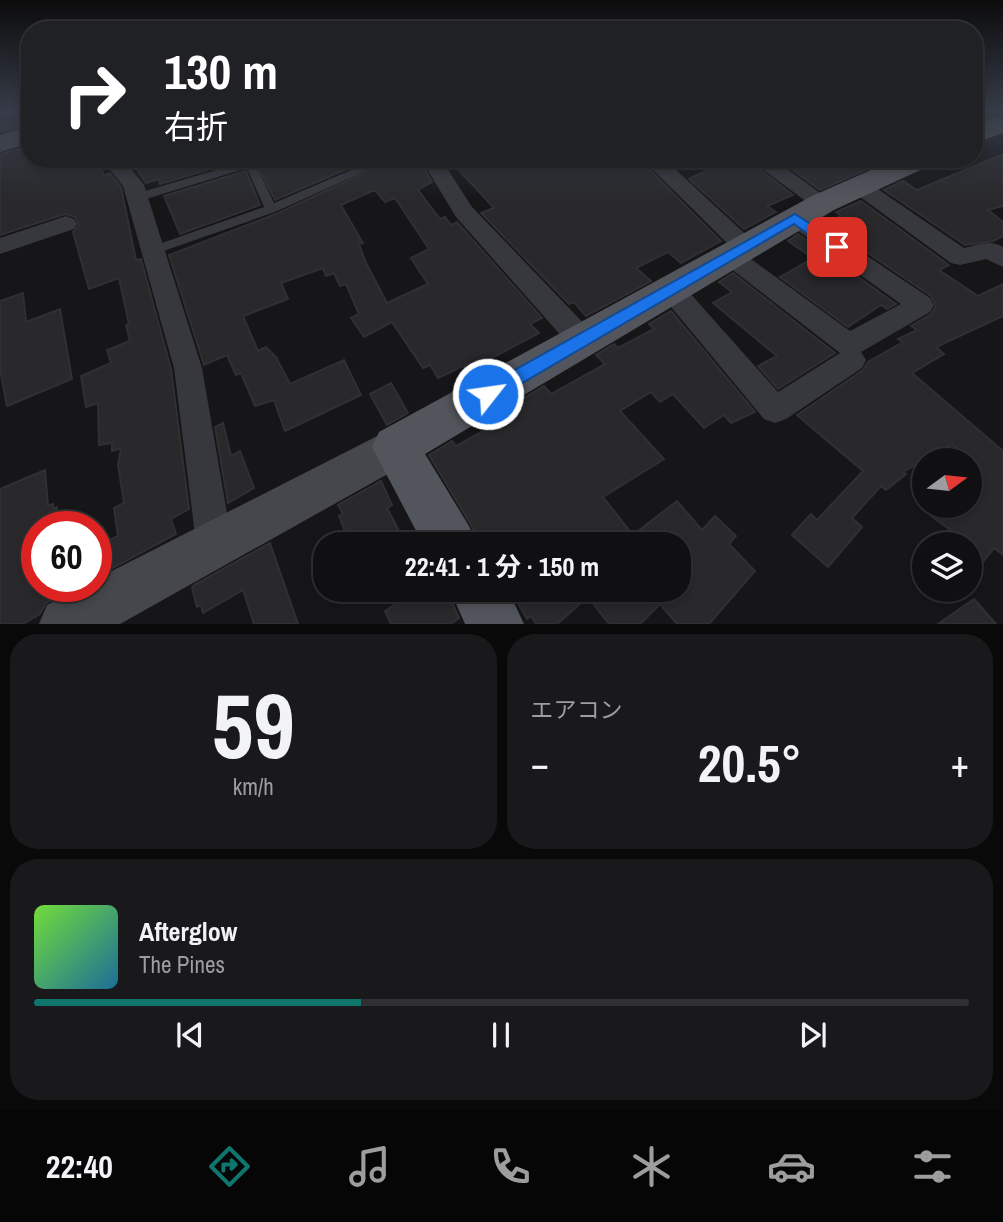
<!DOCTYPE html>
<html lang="ja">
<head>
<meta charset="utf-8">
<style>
	body { margin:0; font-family:"Archivo Narrow","Noto Sans JP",sans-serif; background:#19191b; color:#f1f3f6; height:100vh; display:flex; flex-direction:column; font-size:26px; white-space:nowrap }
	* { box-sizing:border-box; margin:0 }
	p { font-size:23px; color:#9c9d9f }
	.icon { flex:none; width:38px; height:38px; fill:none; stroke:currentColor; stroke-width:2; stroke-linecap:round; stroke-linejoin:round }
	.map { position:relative; height:624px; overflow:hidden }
	.side { display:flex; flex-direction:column; gap:10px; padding:10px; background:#09090a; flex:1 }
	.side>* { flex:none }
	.guide { position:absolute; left:21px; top:21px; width:962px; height:147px; border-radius:28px; box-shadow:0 4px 10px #0003,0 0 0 2px #303032; background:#202124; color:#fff; overflow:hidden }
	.needle { width:46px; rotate:75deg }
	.buttons { position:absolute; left:912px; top:448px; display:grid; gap:14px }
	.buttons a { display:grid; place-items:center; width:70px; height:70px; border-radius:50%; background:#101012; box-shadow:0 4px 10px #0003,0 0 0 2px #303032; font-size:35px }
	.speed { position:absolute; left:21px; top:511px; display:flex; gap:14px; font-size:35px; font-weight:700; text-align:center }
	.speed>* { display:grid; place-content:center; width:91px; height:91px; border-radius:50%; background:#101012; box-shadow:0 4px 10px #0003,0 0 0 2px #303032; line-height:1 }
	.speed .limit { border:10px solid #d22; background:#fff; color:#111 }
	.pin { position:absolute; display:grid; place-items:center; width:60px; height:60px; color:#fff; margin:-30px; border-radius:14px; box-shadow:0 4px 10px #0006 }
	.me { position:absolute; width:77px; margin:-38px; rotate:60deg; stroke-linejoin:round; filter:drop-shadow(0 0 5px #0008) }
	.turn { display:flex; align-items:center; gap:24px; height:147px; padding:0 28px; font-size:32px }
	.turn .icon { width:91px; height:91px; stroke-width:2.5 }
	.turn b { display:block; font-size:49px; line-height:60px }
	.big { font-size:52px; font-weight:700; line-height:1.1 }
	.side .card { flex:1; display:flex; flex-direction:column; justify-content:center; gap:10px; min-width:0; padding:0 24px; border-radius:28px; background:#19191b }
	.side .dial { align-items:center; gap:0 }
	.dial b { font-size:91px; line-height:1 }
	.song { display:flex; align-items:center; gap:21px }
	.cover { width:84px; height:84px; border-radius:10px; background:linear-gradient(135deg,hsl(100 70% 55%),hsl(200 70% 35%)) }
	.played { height:7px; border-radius:4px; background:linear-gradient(90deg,#0f766e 35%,#303032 35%) }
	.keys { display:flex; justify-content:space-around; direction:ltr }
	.heat { display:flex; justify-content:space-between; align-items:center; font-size:38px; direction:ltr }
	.side .tiles { flex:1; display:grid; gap:10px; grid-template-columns:1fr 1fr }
	.card:last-child { grid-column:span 2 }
	.trip { position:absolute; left:313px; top:532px; width:378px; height:70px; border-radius:28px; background:#101012; box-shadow:0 4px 10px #0003,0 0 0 2px #303032; font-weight:700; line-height:70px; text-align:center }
	.tabs { display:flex; height:112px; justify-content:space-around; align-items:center; background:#060607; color:#9c9d9f }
	.tabs .icon { width:49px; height:49px }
	.tabs .selected { color:#0f766e }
	.tabs b { font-size:32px; color:#f1f3f6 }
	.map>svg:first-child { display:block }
	.building { fill:#29292c; stroke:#303034; stroke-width:2; fill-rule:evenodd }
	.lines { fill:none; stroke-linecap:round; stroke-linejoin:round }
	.lane { fill:#37383d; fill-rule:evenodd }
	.street { fill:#37383d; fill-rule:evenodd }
	.secondary { fill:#45474d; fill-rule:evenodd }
	.primary { fill:#53555c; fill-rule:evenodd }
	.route { fill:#1a73e8; stroke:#114b97; stroke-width:2 }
</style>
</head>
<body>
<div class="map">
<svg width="1003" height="624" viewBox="0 0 1003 624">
	<rect width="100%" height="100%" fill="#161618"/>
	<g class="building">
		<polygon points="0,112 30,112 30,124 0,132"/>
		<polygon points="30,146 30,159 97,159 104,176 110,173 121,187 136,260 141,259 171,369 189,509 171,519 176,534 111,569 107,541 118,536 114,508 124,503 118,465 121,448 112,451 112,443 99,445 98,403 86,407 81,376 111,363 107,350 130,341 126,325 129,324 119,278 89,289 73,232 79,225 75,217 65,214 0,235 0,154"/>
		<polygon points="1003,154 1003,206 988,210 1003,222 1003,236 993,241 965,245 884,190 903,181 917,190"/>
		<polygon points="130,159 243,159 160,184 159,179 146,183"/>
		<polygon points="254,159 370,159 275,200"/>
		<path d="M394,159H419L432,182L418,190L440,219L445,217L451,225L457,222L542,318L530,324L539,333L473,368L470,363L438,378L430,365L423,368L392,322L364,337L351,318L359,314L346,284L340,286L334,273L326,276L323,268L281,283L288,299L243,316L258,351L266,347L276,357L290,384L344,360L361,395L285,431L274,400L255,406L241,373L236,375L227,355L204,365L169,255L276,214ZM372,191H376L385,202L395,198L429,249L411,258L428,284L387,303L366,263L359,244L363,243L341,205Z"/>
		<polygon points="490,159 639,159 721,241 681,263 668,252 636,268 651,281 586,316 574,302 569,304 481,213 494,208 458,169"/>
		<polygon points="731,159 746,159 793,195 767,206 776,212 744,229 689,179"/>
		<polygon points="778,159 869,159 877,165 820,190"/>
		<polygon points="246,171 260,205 180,234 164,196"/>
		<polygon points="861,201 949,265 939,270 978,296 1003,284 1003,316 936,347 944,354 912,373 1003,451 1003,555 994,548 982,563 970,554 970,544 931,516 939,506 970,506 970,459 952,444 903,472 906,474 886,490 881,486 852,518 862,527 828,567 792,535 811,514 817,520 863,471 797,415 863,370 868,362 903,342 898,339 917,330 911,326 931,314 936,306 931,296 825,224 841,216 836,212"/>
		<polygon points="798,234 896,304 887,309 881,305 848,327 780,277 813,258 788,241"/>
		<polygon points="733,273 835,353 778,389 758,366 777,356 713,303 732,292 719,282"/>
		<polygon points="23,293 26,322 60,309 72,379 7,406 0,369 0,301"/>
		<polygon points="671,311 755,412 731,423 724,415 704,428 673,394 660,402 651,392 620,411 664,459 603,497 633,535 677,501 702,530 715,516 736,536 729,544 755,571 709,624 677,624 660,604 640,624 609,624 588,597 557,624 536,624 531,616 527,619 515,598 526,590 679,590 679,544 510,544 504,535 490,544 480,544 471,525 429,455 452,441 456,446 524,408 519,401 544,386 551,394 605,364 596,355 614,344 618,348 654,329 649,324"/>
		<polygon points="391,383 408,413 387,425 370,394"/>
		<polygon points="223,423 231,456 240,451 254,488 228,503 215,427"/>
		<polygon points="45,470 48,506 53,504 53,509 57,507 58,527 37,527 37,586 77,586 46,603 40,614 23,624 0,624 0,489"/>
		<polygon points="381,481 392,505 387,508 406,544 350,544 339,516 343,514 338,505"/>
		<polygon points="270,543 298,624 254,624 243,590 203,613 201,605 197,607 192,588 194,585"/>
		<polygon points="416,590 447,590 459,618 451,624 391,624 385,611"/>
		<polygon points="974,599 996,624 938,624"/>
	</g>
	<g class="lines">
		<polygon class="lane" points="377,159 392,159 275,212 152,255 148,254 146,251 148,248 264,207 247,168 136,202 130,198 132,195 250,160 255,163 274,203"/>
		<g class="street">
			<polygon points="102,159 123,159 144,185 202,368 232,542 227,555 214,560 201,555 196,542 174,368 123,186"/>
			<polygon points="421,159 441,159 472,207 592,332 596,340 592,348 582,351 572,348 456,217"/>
			<polygon points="642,159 664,159 752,240 756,246 752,252 744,254 850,331 901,304 787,223 784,218 787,213 803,213 930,298 934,305 930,312 861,352 866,360 862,368 786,419 775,423 764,419 662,296 658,289 662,282 671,280 680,282 778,392 840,353 721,261 717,255 721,249 731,247"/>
			<polygon points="749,159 773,159 834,203 823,210 815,208"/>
			<path d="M859,179L866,181L964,248C978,245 990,239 1003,247V267L986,259L960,265L951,263L852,191L848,186L852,181Z"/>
			<polygon points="66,216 74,219 77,224 74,229 0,254 0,238"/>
		</g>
		<g class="secondary">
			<polygon points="30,126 30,143 0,152 0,135"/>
			<polygon points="395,427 411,433 417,447 411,461 120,624 39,624 47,605 83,586 96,586 96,579"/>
		</g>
		<g class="primary">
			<polygon points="1003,115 1003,133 975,143 975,125"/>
			<polygon points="896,159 936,159 931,165 834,210 425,454 469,526 477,544 423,544 372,447 379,432 812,196"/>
			<polygon points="450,590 508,590 524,624 465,624"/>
		</g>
	</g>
	<linearGradient id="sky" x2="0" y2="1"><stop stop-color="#0c0c0d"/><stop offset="0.56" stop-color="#363c48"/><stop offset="1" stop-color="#363c48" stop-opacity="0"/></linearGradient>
	<rect width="1003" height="200" fill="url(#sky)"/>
	<polygon class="route" points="795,214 842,244 842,251 832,251 794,224 495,399 482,399 479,394 482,388"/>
</svg>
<div class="buttons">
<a><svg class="needle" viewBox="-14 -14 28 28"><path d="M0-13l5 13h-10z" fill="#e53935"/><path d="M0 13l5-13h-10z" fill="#9c9d9f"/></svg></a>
<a><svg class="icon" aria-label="layers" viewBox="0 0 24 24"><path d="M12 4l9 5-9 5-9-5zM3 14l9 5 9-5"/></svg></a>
</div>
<div class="speed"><div class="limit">60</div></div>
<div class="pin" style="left:837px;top:247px;background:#d93025"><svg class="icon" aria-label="arrive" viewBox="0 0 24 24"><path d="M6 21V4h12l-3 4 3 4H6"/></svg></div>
<svg class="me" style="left:488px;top:394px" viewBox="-20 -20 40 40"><circle r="17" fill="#1a73e8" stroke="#fff" stroke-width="3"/><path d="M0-11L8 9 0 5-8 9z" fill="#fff"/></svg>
<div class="trip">22:41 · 1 分 · 150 m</div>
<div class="guide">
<div class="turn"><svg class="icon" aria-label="right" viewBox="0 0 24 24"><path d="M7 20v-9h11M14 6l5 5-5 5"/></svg><div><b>130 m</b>右折</div></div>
</div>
</div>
<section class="side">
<div class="tiles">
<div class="card dial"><b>59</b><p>km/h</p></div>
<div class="card"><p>エアコン</p>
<div class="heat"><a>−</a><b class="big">20.5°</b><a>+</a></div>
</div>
<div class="card">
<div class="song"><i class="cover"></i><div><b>Afterglow</b><p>The Pines</p></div></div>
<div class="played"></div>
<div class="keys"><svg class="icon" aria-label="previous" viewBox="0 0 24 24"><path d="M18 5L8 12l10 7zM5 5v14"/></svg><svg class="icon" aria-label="pause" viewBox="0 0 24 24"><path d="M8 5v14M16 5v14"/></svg><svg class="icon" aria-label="next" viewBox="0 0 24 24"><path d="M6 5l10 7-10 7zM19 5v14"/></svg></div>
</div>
</div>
</section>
<nav class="tabs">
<b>22:40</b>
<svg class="icon selected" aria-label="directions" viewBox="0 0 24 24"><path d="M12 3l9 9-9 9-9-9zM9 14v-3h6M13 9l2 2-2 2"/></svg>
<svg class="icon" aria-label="music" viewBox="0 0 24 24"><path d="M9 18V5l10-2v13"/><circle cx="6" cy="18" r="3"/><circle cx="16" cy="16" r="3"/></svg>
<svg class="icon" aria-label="phone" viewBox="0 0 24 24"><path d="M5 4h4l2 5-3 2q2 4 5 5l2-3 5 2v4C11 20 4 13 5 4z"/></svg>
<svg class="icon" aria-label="climate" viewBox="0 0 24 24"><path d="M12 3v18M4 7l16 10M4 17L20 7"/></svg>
<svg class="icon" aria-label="car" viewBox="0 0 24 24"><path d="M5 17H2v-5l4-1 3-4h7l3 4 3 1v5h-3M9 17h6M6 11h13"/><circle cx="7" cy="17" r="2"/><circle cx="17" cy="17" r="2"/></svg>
<svg class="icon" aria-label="filters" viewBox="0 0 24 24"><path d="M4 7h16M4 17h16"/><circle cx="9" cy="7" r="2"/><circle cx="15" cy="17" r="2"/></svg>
</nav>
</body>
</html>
